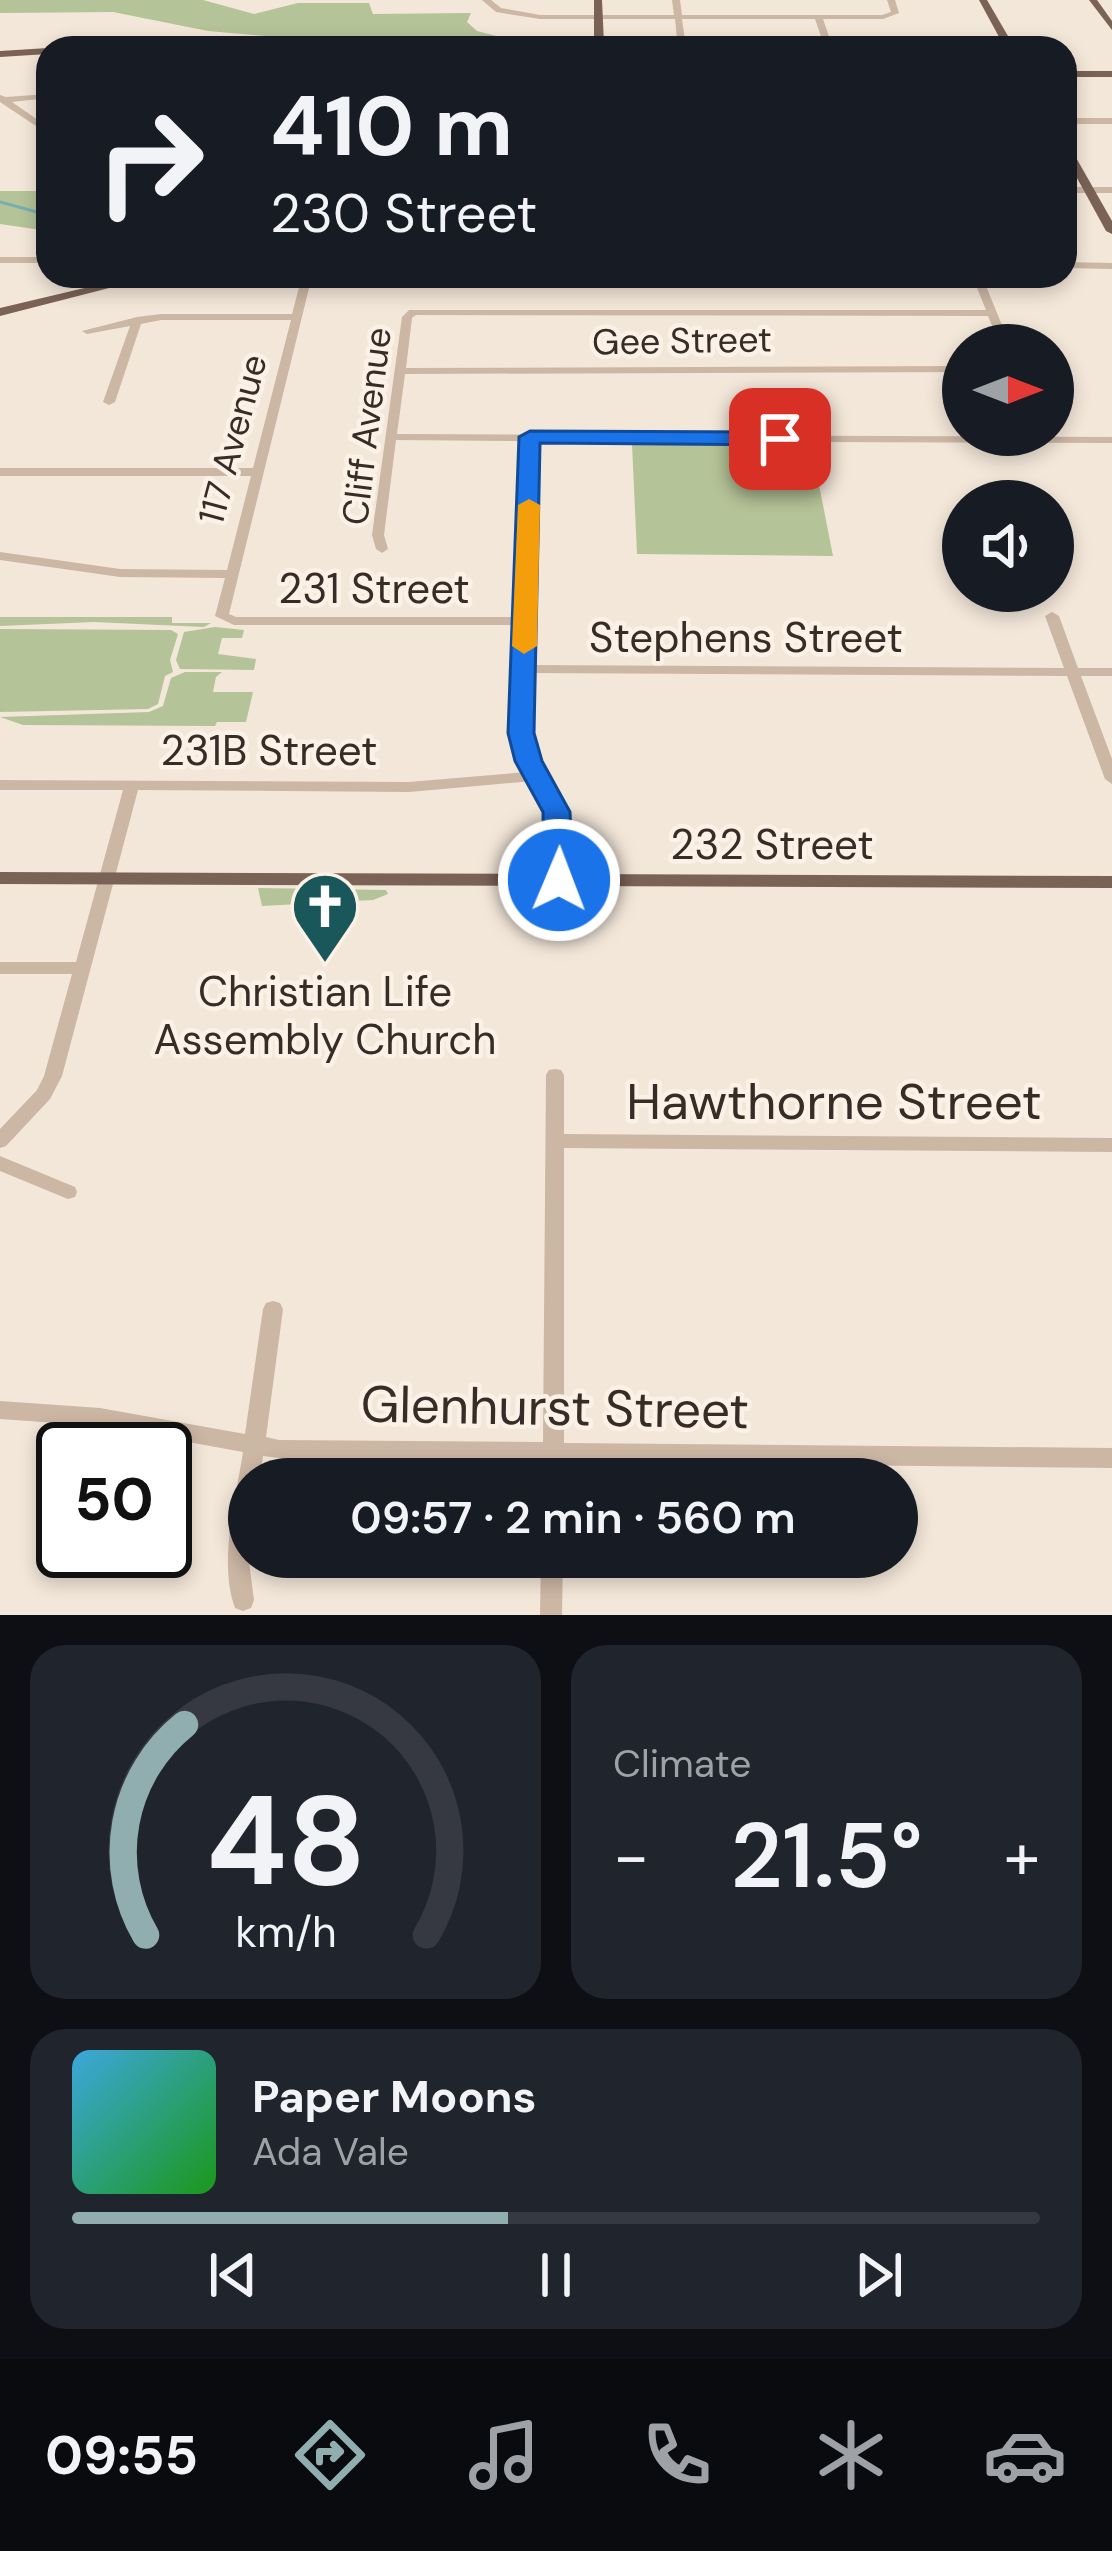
<!DOCTYPE html>
<html lang="en">
<head>
<meta charset="utf-8">
<style>
	body { margin:0; font-family:"DM Sans",sans-serif; background:#20242c; color:#f1f3f6; height:100vh; display:flex; flex-direction:column; font-size:45px; white-space:nowrap }
	* { box-sizing:border-box; margin:0 }
	p { font-size:39px; color:#9ea1a6 }
	.icon { flex:none; width:66px; height:66px; fill:none; stroke:currentColor; stroke-width:2; stroke-linecap:round; stroke-linejoin:round }
	.map { position:relative; height:1615px; overflow:hidden }
	.panel { display:flex; flex-direction:column; gap:30px; padding:30px; background:#0d0f14; flex:1 }
	.panel>* { flex:none }
	.hud { position:absolute; left:36px; top:36px; width:1041px; height:252px; border-radius:36px; box-shadow:0 6px 18px #0003; background:#171b24; color:#f1f3f6; overflow:hidden }
	.needle { width:78px; rotate:90deg }
	.fabs { position:absolute; left:942px; top:324px; display:grid; gap:24px }
	.fabs a { display:grid; place-items:center; width:132px; height:132px; border-radius:50%; background:#171b24; box-shadow:0 6px 18px #0003; font-size:60px }
	.speed { position:absolute; left:36px; top:1422px; display:flex; gap:24px; font-size:60px; font-weight:700; text-align:center }
	.speed>* { display:grid; place-content:center; width:156px; height:156px; border-radius:50%; background:#171b24; box-shadow:0 6px 18px #0003; line-height:1 }
	.speed .limit { border:6px solid #111; border-radius:18px; background:#fff; color:#111 }
	.pin { position:absolute; display:grid; place-items:center; width:102px; height:102px; color:#fff; margin:-51px; border-radius:24px; box-shadow:0 6px 18px #0006 }
	.me { position:absolute; width:132px; margin:-66px; rotate:1deg; stroke-linejoin:round; filter:drop-shadow(0 0 9px #0008) }
	.turn { display:flex; align-items:center; gap:42px; height:252px; padding:0 36px; font-size:54px }
	.turn .icon { width:156px; height:156px; stroke-width:2.5 }
	.turn b { display:block; font-size:84px; line-height:102px }
	.big { font-size:90px; font-weight:600; line-height:1.1 }
	.panel .card { flex:1; display:flex; flex-direction:column; justify-content:center; gap:18px; min-width:0; padding:0 42px; border-radius:36px; background:#20242c }
	.panel .dial { align-items:center; gap:0 }
	.dial svg { height:312px; overflow:visible; fill:none; stroke:#363941; stroke-width:7; stroke-linecap:round; text-anchor:middle }
	.dial text { fill:#f1f3f6; stroke:none }
	.song { display:flex; align-items:center; gap:36px }
	.cover { width:144px; height:144px; border-radius:18px; background:linear-gradient(135deg,hsl(200 70% 55%),hsl(120 70% 35%)) }
	.played { height:12px; border-radius:6px; background:linear-gradient(90deg,#90adb0 45%,#363941 45%) }
	.keys { display:flex; justify-content:space-around; direction:ltr }
	.heat { display:flex; justify-content:space-between; align-items:center; font-size:66px; direction:ltr }
	.panel .tiles { flex:1; display:grid; gap:30px; grid-template-columns:1fr 1fr }
	.card:last-child { grid-column:span 2 }
	.trip { position:absolute; left:228px; top:1458px; width:690px; height:120px; border-radius:60px; background:#171b24; box-shadow:0 6px 18px #0003; font-weight:600; line-height:120px; text-align:center }
	.tab-bar { display:flex; height:192px; justify-content:space-around; align-items:center; background:#090b0e; color:#9ea1a6 }
	.tab-bar .icon { width:84px; height:84px }
	.tab-bar .on { color:#90adb0 }
	.tab-bar b { font-size:54px; color:#f1f3f6 }
	.map>svg:first-child { display:block }
	.green { fill:#b5c398 }
	.lines { fill:none; stroke-linecap:round; stroke-linejoin:round }
	.stream { stroke:#76b0b2; stroke-width:3 }
	.minor { fill:#ccb6a4; fill-rule:evenodd }
	.major { fill:#7a6256; fill-rule:evenodd }
	.route { fill:#1a73e8; stroke:#114b97; stroke-width:3 }
	.slow { fill:#f59e0b }
	.labels { text-anchor:middle; stroke-width:9; stroke-linejoin:round; paint-order:stroke }
	.far-street-label { font-size:36px; fill:#372c26; stroke:#fbf1e6 }
	.street-label { font-size:42px; fill:#372c26; stroke:#fbf1e6 }
	.poi-label { font-size:42px; fill:#372c26; stroke:#fbf1e6 }
	.near-street-label { font-size:51px; fill:#372c26; stroke:#fbf1e6 }
</style>
</head>
<body>
<div class="map">
<svg width="1112" height="1615" viewBox="0 0 1112 1615">
	<rect width="100%" height="100%" fill="#f3e7d9"/>
	<g class="green">
		<polygon points="0,0 203,0 254,14 298,3 369,3 373,14 471,13 467,22 477,31 508,39 477,48 378,46 208,31 113,12 0,13"/>
		<polygon points="0,191 45,191 48,231 0,224"/>
		<polygon points="632,444 811,444 833,556 637,554"/>
		<polygon points="0,617 172,617 172,623 211,623 204,627 94,622 0,626"/>
		<polygon points="215,627 244,630 242,638 222,638 218,654 256,659 254,670 180,669 176,660 184,632"/>
		<polygon points="0,629 171,630 178,634 170,660 173,672 165,676 158,704 148,709 0,712"/>
		<polygon points="185,672 222,672 216,677 213,692 253,692 246,722 217,722 215,726 23,725 0,717 149,712 163,706 171,678"/>
		<polygon points="258,888 386,890 388,894 373,900 262,906"/>
	</g>
	<g class="lines">
		<polyline class="stream" points="0,202 48,215"/>
		<g class="minor">
			<polygon points="482,0 491,0 501,8 540,15 674,15 672,0 680,0 682,15 882,15 891,12 887,0 895,0 899,13 883,19 823,19 833,48 825,48 815,19 682,19 686,48 678,48 675,19 540,19 496,12"/>
			<polygon points="48,94 48,98 12,102 48,127 48,134 0,102 0,95 6,97"/>
			<rect x="1065" y="118" width="47" height="6"/>
			<rect x="1065" y="187" width="47" height="6"/>
			<rect x="0" y="257" width="48" height="6"/>
			<polygon points="1065,262 1112,263 1112,269 1065,268"/>
			<path d="M302,276H312L229,614L236,617H518L523,441L396,440L384,535L388,549L382,553L376,549L372,535L402,317L409,310H986L972,276H982L1010,345H1000L988,316L416,315L412,318L406,368L963,366V372L405,374L397,434L1112,437V443L535,441L530,665L1064,668L1045,616L1052,612L1059,616L1078,668H1112V676H1081L1112,759V784L1105,779L1067,676L529,673L528,733L535,761L565,812L569,879L567,883H555L553,879L549,812L532,781L409,792L138,790L62,1076L50,1099L6,1146L0,1148V1129L37,1090L44,1076L72,974H0V962H76L123,790H0V780L409,782L527,772C505,732 516,670 517,625H234L215,616L225,578L120,577L0,560V552L120,569L227,570L251,476H0V468H253L291,320H161L141,324L115,402L109,405L103,402L130,326L87,334L82,331L137,317L161,314H292Z"/>
			<path d="M555,1069L561,1070L564,1075V1134L1112,1138V1152L564,1148V1443L1112,1448V1468L564,1462V1479H542V1461L279,1458L263,1456L260,1479H249V1562L254,1600L251,1608L243,1611L235,1608C218,1562 236,1499 243,1452L100,1426L0,1419V1401L100,1408L245,1434L263,1309L266,1303L273,1301L280,1303L283,1309L266,1437L279,1440L543,1442L546,1075L549,1070Z"/>
			<polygon points="0,1156 75,1187 77,1192 75,1197 68,1199 0,1171"/>
			<polygon points="541,1557 563,1557 562,1615 540,1615"/>
		</g>
		<g class="major">
			<polygon points="594,0 602,0 604,44 599,47 594,44"/>
			<polygon points="979,0 987,0 1015,48 1005,48"/>
			<polygon points="1089,0 1097,0 1112,21 1112,30"/>
			<polygon points="48,48 48,54 0,57 0,51"/>
			<rect x="1065" y="71" width="47" height="6"/>
			<polygon points="1065,144 1070,147 1112,221 1112,234 1106,231 1065,156"/>
			<polygon points="135,276 156,276 0,316 0,308"/>
			<polygon points="0,872 1112,876 1112,888 0,884"/>
		</g>
	</g>
	<polygon class="route" points="530,431 780,432 791,439 780,445 540,443 534,733 542,761 570,812 573,880 559,889 544,880 543,812 515,761 508,733 519,437"/>
	<polygon class="slow" points="529,499 540,505 537,646 524,654 512,646 518,505"/>
	<defs>
		<symbol id="church-pin" viewBox="-11 -11 22 30"><path d="M0 17L-7.5 6A9.5 9.5 0 1 1 7.5 6Z" fill="#19575b" stroke="#fbf1e6"/><path d="M-1.2-6h2.4v3.5h3.3v2.4h-3.3V6h-2.4V-.1h-3.3v-2.4h3.3Z" fill="#fff"/></symbol>
	</defs>
	<g fill-rule="evenodd">
		<use href="#church-pin" x="287" y="868" width="76" height="104"/>
	</g>
	<g class="labels">
		<g class="far-street-label">
			<text transform="translate(682 340) rotate(-1)" y="13">Gee Street</text>
			<text transform="translate(366 426) rotate(-83)" y="13">Cliff Avenue</text>
			<text transform="translate(232 439) rotate(-75)" y="13">117 Avenue</text>
		</g>
		<g class="street-label">
			<text x="374" y="603">231 Street</text>
			<text x="746" y="652">Stephens Street</text>
			<text x="269" y="765">231B Street</text>
			<text x="772" y="859">232 Street</text>
		</g>
		<g class="poi-label">
			<text x="325" y="1006">Christian Life<tspan x="325" dy="48">Assembly Church</tspan></text>
		</g>
		<g class="near-street-label">
			<text x="834" y="1119">Hawthorne Street</text>
			<text transform="translate(555 1407) rotate(1)" y="18">Glenhurst Street</text>
		</g>
	</g>
</svg>
<div class="fabs">
<a><svg class="needle" viewBox="-14 -14 28 28"><path d="M0-13l5 13h-10z" fill="#e53935"/><path d="M0 13l5-13h-10z" fill="#9ea1a6"/></svg></a>
<a><svg class="icon" aria-label="sound" viewBox="0 0 24 24"><path d="M4 9h4l5-4v14l-5-4H4zM17 9q2 3 0 6"/></svg></a>
</div>
<div class="speed"><div class="limit">50</div></div>
<div class="pin" style="left:780px;top:439px;background:#d93025"><svg class="icon" aria-label="arrive" viewBox="0 0 24 24"><path d="M6 21V4h12l-3 4 3 4H6"/></svg></div>
<svg class="me" style="left:559px;top:880px" viewBox="-20 -20 40 40"><circle r="17" fill="#1a73e8" stroke="#fff" stroke-width="3"/><path d="M0-11L8 9 0 5-8 9z" fill="#fff"/></svg>
<div class="trip">09:57 · 2 min · 560 m</div>
<div class="hud">
<div class="turn"><svg class="icon" aria-label="right" viewBox="0 0 24 24"><path d="M7 20v-9h11M14 6l5 5-5 5"/></svg><div><b>410 m</b>230 Street</div></div>
</div>
</div>
<section class="panel">
<div class="tiles">
<div class="card dial"><svg viewBox="0 0 100 80">
<path d="M14 69A42 42 0 1 1 86 69"/>
<path d="M14 69A42 42 0 0 1 24 15" stroke="#90adb0"/>
<text x="50" y="56" font-size="32" font-weight="700">48</text>
<text x="50" y="72" font-size="11">km/h</text>
</svg></div>
<div class="card"><p>Climate</p>
<div class="heat"><a>−</a><b class="big">21.5°</b><a>+</a></div>
</div>
<div class="card">
<div class="song"><i class="cover"></i><div><b>Paper Moons</b><p>Ada Vale</p></div></div>
<div class="played"></div>
<div class="keys"><svg class="icon" aria-label="previous" viewBox="0 0 24 24"><path d="M18 5L8 12l10 7zM5 5v14"/></svg><svg class="icon" aria-label="pause" viewBox="0 0 24 24"><path d="M8 5v14M16 5v14"/></svg><svg class="icon" aria-label="next" viewBox="0 0 24 24"><path d="M6 5l10 7-10 7zM19 5v14"/></svg></div>
</div>
</div>
</section>
<nav class="tab-bar">
<b>09:55</b>
<svg class="icon on" aria-label="directions" viewBox="0 0 24 24"><path d="M12 3l9 9-9 9-9-9zM9 14v-3h6M13 9l2 2-2 2"/></svg>
<svg class="icon" aria-label="music" viewBox="0 0 24 24"><path d="M9 18V5l10-2v13"/><circle cx="6" cy="18" r="3"/><circle cx="16" cy="16" r="3"/></svg>
<svg class="icon" aria-label="phone" viewBox="0 0 24 24"><path d="M5 4h4l2 5-3 2q2 4 5 5l2-3 5 2v4C11 20 4 13 5 4z"/></svg>
<svg class="icon" aria-label="climate" viewBox="0 0 24 24"><path d="M12 3v18M4 7l16 10M4 17L20 7"/></svg>
<svg class="icon" aria-label="car" viewBox="0 0 24 24"><path d="M5 17H2v-5l4-1 3-4h7l3 4 3 1v5h-3M9 17h6M6 11h13"/><circle cx="7" cy="17" r="2"/><circle cx="17" cy="17" r="2"/></svg>
</nav>
</body>
</html>
